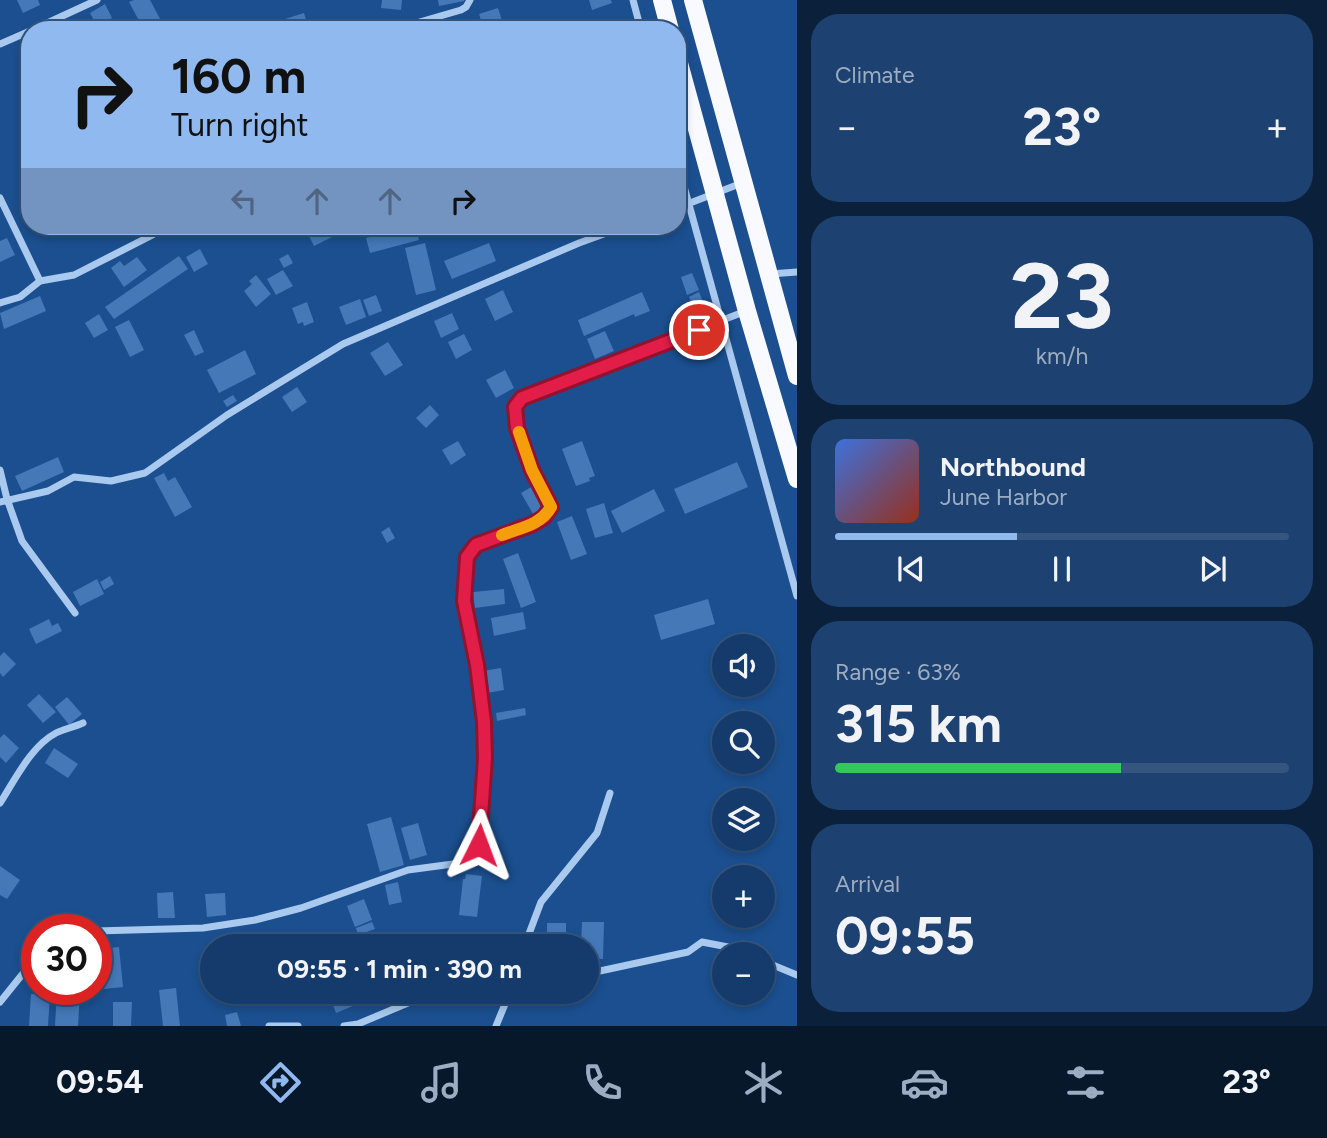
<!DOCTYPE html>
<html lang="en">
<head>
<meta charset="utf-8">
<style>
	body { margin:0; font-family:Figtree,sans-serif; background:#1d4271; color:#f1f3f6; height:100vh; display:flex; flex-direction:column; font-size:26px; white-space:nowrap }
	* { box-sizing:border-box; margin:0 }
	p { font-size:23px; color:#9dadc1 }
	.icon { flex:none; width:38px; height:38px; fill:none; stroke:currentColor; stroke-width:2; stroke-linecap:round; stroke-linejoin:round }
	.map { position:relative; flex:1; overflow:hidden }
	.drawer { display:flex; flex-direction:column; gap:14px; padding:14px; background:#0b203b; width:530px }
	.drawer>* { flex:none }
	.hud { position:absolute; left:21px; top:21px; width:665px; height:214px; border-radius:28px; box-shadow:0 4px 10px #0003,0 0 0 2px #33557e; background:#90b9f0; color:#111; overflow:hidden }
	.controls { position:absolute; left:712px; top:634px; display:grid; gap:14px }
	.controls a { display:grid; place-items:center; width:63px; height:63px; border-radius:50%; background:#143b6b; box-shadow:0 4px 10px #0003,0 0 0 2px #33557e; font-size:35px }
	.speed { position:absolute; left:21px; top:914px; display:flex; gap:14px; font-size:35px; font-weight:700; text-align:center }
	.speed>* { display:grid; place-content:center; width:91px; height:91px; border-radius:50%; background:#143b6b; box-shadow:0 4px 10px #0003,0 0 0 2px #33557e; line-height:1 }
	.speed .limit { border:10px solid #d22; background:#fff; color:#111 }
	.pin { position:absolute; display:grid; place-items:center; width:60px; height:60px; color:#fff; margin:-30px; border:4px solid #fff; border-radius:50%; box-shadow:0 2px 7px #0007 }
	.me { position:absolute; width:77px; margin:-38px; rotate:3deg; stroke-linejoin:round; filter:drop-shadow(0 0 5px #0008) }
	.turn { display:flex; align-items:center; gap:24px; height:147px; padding:0 35px; font-size:32px }
	.turn .icon { width:91px; height:91px; stroke-width:2.5 }
	.turn b { display:block; font-size:49px; line-height:60px }
	.lanes { display:flex; align-items:center; height:66px; padding:0 35px; background:#0003; justify-content:center; gap:35px; direction:ltr }
	.lanes .off { opacity:.35 }
	.big { font-size:52px; font-weight:700; line-height:1.1 }
	.drawer .widget { flex:1; display:flex; flex-direction:column; justify-content:center; gap:10px; min-width:0; padding:0 24px; border-radius:28px; background:#1d4271 }
	.drawer .dial { align-items:center; gap:0 }
	.dial b { font-size:91px; line-height:1 }
	.song { display:flex; align-items:center; gap:21px }
	.cover { width:84px; height:84px; border-radius:10px; background:linear-gradient(135deg,hsl(220 70% 55%),hsl(10 70% 35%)) }
	.played { height:7px; border-radius:4px; background:linear-gradient(90deg,#90b9f0 40%,#33557e 40%) }
	.keys { display:flex; justify-content:space-around; direction:ltr }
	.heat { display:flex; justify-content:space-between; align-items:center; font-size:38px; direction:ltr }
	.charge { height:10px; border-radius:5px; background:linear-gradient(90deg,#34c759 63%,#33557e 0) }
	.trip { position:absolute; left:200px; top:934px; width:399px; height:70px; border-radius:35px; background:#143b6b; box-shadow:0 4px 10px #0003,0 0 0 2px #33557e; font-weight:700; line-height:70px; text-align:center }
	.menu { display:flex; height:112px; justify-content:space-around; align-items:center; background:#08182b; color:#9dadc1 }
	.menu .icon { width:49px; height:49px }
	.menu .on { color:#90b9f0 }
	.menu b { font-size:32px; color:#f1f3f6 }
	main { display:flex; flex:1; min-height:0 }
	.map>svg:first-child { display:block }
	.building { fill:#4478b7 }
	.lines { fill:none; stroke-linecap:round; stroke-linejoin:round }
	.minor { stroke:#a9c9ee; stroke-width:7 }
	.trunk { stroke:#f8faff; stroke-width:18 }
	.route-casing { stroke:#92132f; stroke-width:18 }
	.route { stroke:#e11d48; stroke-width:12 }
	.slow { stroke:#f59e0b; stroke-width:12 }
</style>
</head>
<body>
<main>
<div class="map">
<svg width="797" height="1026" viewBox="0 0 797 1026">
	<rect width="100%" height="100%" fill="#1b4f8f"/>
	<g class="building">
		<polygon points="17,0 38,0 40,5 23,13"/>
		<polygon points="134,0 150,0 166,30 144,30 129,2"/>
		<polygon points="382,0 402,0 401,10 381,8"/>
		<polygon points="438,0 464,0 464,1 439,6"/>
		<polygon points="589,0 611,0 612,3 592,10"/>
		<polygon points="105,4 112,18 97,26 90,13"/>
		<polygon points="498,8 505,30 484,30 479,14"/>
		<polygon points="304,13 309,30 288,30 285,19"/>
		<polygon points="452,19 456,30 434,30 432,25"/>
		<polygon points="123,226 145,226 128,235"/>
		<polygon points="317,226 329,226 334,236 314,246 307,232"/>
		<polygon points="411,226 415,226 419,240 370,253 366,238"/>
		<polygon points="7,238 15,255 0,262 0,241"/>
		<polygon points="425,243 436,290 416,295 405,248"/>
		<polygon points="489,243 496,261 452,279 444,261"/>
		<polygon points="200,249 208,264 194,272 186,257"/>
		<polygon points="288,254 293,263 284,268 279,259"/>
		<polygon points="179,256 188,269 114,319 105,307"/>
		<polygon points="137,257 147,270 124,287 111,268 120,261 124,266"/>
		<polygon points="283,270 293,286 276,295 267,279"/>
		<polygon points="692,273 699,290 687,295 681,277"/>
		<polygon points="256,275 271,294 256,307 244,291 252,284 249,281"/>
		<polygon points="503,290 513,312 495,321 485,299"/>
		<polygon points="642,292 650,311 635,317 634,314 584,336 578,320"/>
		<polygon points="699,292 705,306 695,311 689,297"/>
		<polygon points="376,295 382,311 369,316 363,300"/>
		<polygon points="40,296 46,311 4,329 0,313"/>
		<polygon points="360,299 366,317 346,325 339,307"/>
		<polygon points="307,302 314,322 304,326 303,322 298,324 292,308"/>
		<polygon points="452,313 459,329 441,338 434,321"/>
		<polygon points="99,314 108,330 94,338 85,323"/>
		<polygon points="129,320 144,350 130,357 115,327"/>
		<polygon points="194,330 204,352 195,356 184,335"/>
		<polygon points="605,331 614,351 595,359 587,339"/>
		<polygon points="464,334 472,350 456,359 448,342"/>
		<polygon points="388,342 403,365 385,376 370,353"/>
		<polygon points="245,350 256,374 219,393 207,370"/>
		<polygon points="505,370 514,388 496,398 486,380"/>
		<polygon points="297,387 307,402 292,412 282,397"/>
		<polygon points="233,395 237,401 227,407 223,401"/>
		<polygon points="430,405 439,415 426,428 416,418"/>
		<polygon points="458,441 466,455 451,465 442,450"/>
		<polygon points="582,441 595,476 589,478 590,481 576,486 562,449"/>
		<polygon points="58,457 64,472 22,491 15,476"/>
		<polygon points="737,462 748,487 685,514 674,489"/>
		<polygon points="164,473 168,481 175,477 192,507 175,517 154,478"/>
		<polygon points="533,486 545,507 533,514 521,493"/>
		<polygon points="654,489 665,511 622,533 611,511"/>
		<polygon points="604,503 613,533 595,538 586,509"/>
		<polygon points="572,516 587,554 571,560 557,522"/>
		<polygon points="389,527 395,538 387,543 381,532"/>
		<polygon points="518,553 536,602 521,608 503,559"/>
		<polygon points="110,576 114,584 104,590 100,582"/>
		<polygon points="97,579 104,594 80,606 73,592"/>
		<polygon points="504,589 505,604 475,608 473,592"/>
		<polygon points="708,599 715,624 661,640 654,615"/>
		<polygon points="523,612 526,629 494,636 491,618"/>
		<polygon points="49,619 52,626 58,623 62,631 36,644 29,629"/>
		<polygon points="4,652 16,664 3,677 0,673 0,656"/>
		<polygon points="501,668 504,690 487,693 483,671"/>
		<polygon points="39,694 56,712 43,723 27,705"/>
		<polygon points="67,697 82,714 69,725 55,707"/>
		<polygon points="525,708 526,715 497,721 496,713"/>
		<polygon points="4,734 19,748 6,763 0,757 0,738"/>
		<polygon points="54,748 78,764 68,778 45,763"/>
		<polygon points="391,817 404,865 380,872 367,824"/>
		<polygon points="418,823 427,855 410,860 401,828"/>
		<polygon points="0,866 20,880 7,899 0,895"/>
		<polygon points="466,874 482,876 477,917 459,915 463,879 465,879"/>
		<polygon points="398,882 402,902 389,905 385,885"/>
		<polygon points="173,892 175,918 158,918 157,893"/>
		<polygon points="225,893 226,915 207,917 205,894"/>
		<polygon points="364,899 372,920 355,927 347,906"/>
		<polygon points="372,922 375,929 358,935 356,928"/>
		<polygon points="582,922 604,922 603,959 586,959 586,947 581,947"/>
		<rect x="547" y="923" width="19" height="24"/>
		<polygon points="119,947 123,987 104,989 100,949"/>
		<polygon points="212,949 212,972 207,973 204,954 207,954 206,950"/>
		<polygon points="176,988 180,1026 163,1026 159,990"/>
		<polygon points="57,991 80,992 78,1026 55,1026"/>
		<polygon points="328,992 347,992 353,1006 336,1013"/>
		<polygon points="31,994 50,995 48,1026 29,1026"/>
		<polygon points="113,1002 132,1002 131,1026 113,1026"/>
		<polygon points="237,1012 241,1026 227,1026 225,1015"/>
	</g>
	<g class="lines">
		<g class="minor">
			<polyline points="633,0 641,30"/>
			<polyline points="32,30 97,0"/>
			<polyline points="392,30 461,10 466,7 470,0"/>
			<polyline points="0,44 30,31"/>
			<polyline points="677,161 797,596"/>
			<polyline points="0,198 40,281"/>
			<polyline points="677,208 742,183"/>
			<polyline points="770,274 797,272"/>
			<polyline points="0,303 20,297 40,281 74,275 170,226"/>
			<polyline points="0,470 7,499 22,541 75,613"/>
			<polyline points="0,502 48,491 74,477 111,481 145,473 227,415 343,344 579,243 626,226"/>
			<path d="M0,803C15,780 31,746 56,733C64,729 74,727 83,723"/>
			<polyline points="96,931 203,928 255,920 301,908 408,870 468,862 476,856 479,845 485,758 484,722 477,665 464,602 467,557 476,545 533,524 544,517 551,507 532,470 517,428 516,404 522,398 746,311"/>
			<polyline points="524,947 541,902 597,833 610,793"/>
			<polyline points="763,961 797,975"/>
			<polyline points="586,974 688,952 702,942 728,947 744,954"/>
			<polyline points="0,1002 37,956"/>
			<polyline points="269,1026 298,1026"/>
			<polyline points="344,1026 358,1024 434,992"/>
			<polyline points="496,1026 510,992"/>
		</g>
		<g class="trunk">
			<polyline points="662,0 670,30"/>
			<polyline points="693,0 797,376"/>
			<polyline points="677,56 747,311 797,479"/>
		</g>
	</g>
	<g class="lines">
		<defs>
			<polyline id="route" points="479,845 485,758 484,722 477,665 464,601 467,557 476,545 533,524 544,517 551,507 532,470 517,428 515,407 522,398 699,330"/>
		</defs>
		<use href="#route" class="route-casing"/>
		<use href="#route" class="route"/>
		<path class="slow" d="M502,535C520,528 541,525 551,507L532,470L519,432"/>
	</g>
</svg>
<div class="controls">
<a><svg class="icon" aria-label="sound" viewBox="0 0 24 24"><path d="M4 9h4l5-4v14l-5-4H4zM17 9q2 3 0 6"/></svg></a>
<a><svg class="icon" aria-label="search" viewBox="0 0 24 24"><circle cx="10" cy="10" r="6"/><path d="M15 15l6 6"/></svg></a>
<a><svg class="icon" aria-label="layers" viewBox="0 0 24 24"><path d="M12 4l9 5-9 5-9-5zM3 14l9 5 9-5"/></svg></a>
<a>+</a>
<a>−</a>
</div>
<div class="speed"><div class="limit">30</div></div>
<div class="pin" style="left:699px;top:330px;background:#d93025"><svg class="icon" aria-label="arrive" viewBox="0 0 24 24"><path d="M6 21V4h12l-3 4 3 4H6"/></svg></div>
<svg class="me" style="left:479px;top:845px" viewBox="-20 -20 40 40"><path d="M0-17L14 15 0 8-14 15z" fill="#e11d48" stroke="#fff" stroke-width="4"/></svg>
<div class="trip">09:55 · 1 min · 390 m</div>
<div class="hud">
<div class="turn"><svg class="icon" aria-label="right" viewBox="0 0 24 24"><path d="M7 20v-9h11M14 6l5 5-5 5"/></svg><div><b>160 m</b>Turn right</div></div>
<div class="lanes"><svg class="icon off" aria-label="left" viewBox="0 0 24 24"><path d="M17 20v-9H6M10 6l-5 5 5 5"/></svg><svg class="icon off" aria-label="ahead" viewBox="0 0 24 24"><path d="M12 20V5M6 11l6-6 6 6"/></svg><svg class="icon off" aria-label="ahead" viewBox="0 0 24 24"><path d="M12 20V5M6 11l6-6 6 6"/></svg><svg class="icon" aria-label="right" viewBox="0 0 24 24"><path d="M7 20v-9h11M14 6l5 5-5 5"/></svg></div>
</div>
</div>
<section class="drawer">
<div class="widget"><p>Climate</p>
<div class="heat"><a>−</a><b class="big">23°</b><a>+</a></div>
</div>
<div class="widget dial"><b>23</b><p>km/h</p></div>
<div class="widget">
<div class="song"><i class="cover"></i><div><b>Northbound</b><p>June Harbor</p></div></div>
<div class="played"></div>
<div class="keys"><svg class="icon" aria-label="previous" viewBox="0 0 24 24"><path d="M18 5L8 12l10 7zM5 5v14"/></svg><svg class="icon" aria-label="pause" viewBox="0 0 24 24"><path d="M8 5v14M16 5v14"/></svg><svg class="icon" aria-label="next" viewBox="0 0 24 24"><path d="M6 5l10 7-10 7zM19 5v14"/></svg></div>
</div>
<div class="widget"><p>Range · 63%</p><b class="big">315 km</b><div class="charge"></div></div>
<div class="widget"><p>Arrival</p><b class="big">09:55</b></div>
</section>
</main>
<nav class="menu">
<b>09:54</b>
<svg class="icon on" aria-label="directions" viewBox="0 0 24 24"><path d="M12 3l9 9-9 9-9-9zM9 14v-3h6M13 9l2 2-2 2"/></svg>
<svg class="icon" aria-label="music" viewBox="0 0 24 24"><path d="M9 18V5l10-2v13"/><circle cx="6" cy="18" r="3"/><circle cx="16" cy="16" r="3"/></svg>
<svg class="icon" aria-label="phone" viewBox="0 0 24 24"><path d="M5 4h4l2 5-3 2q2 4 5 5l2-3 5 2v4C11 20 4 13 5 4z"/></svg>
<svg class="icon" aria-label="climate" viewBox="0 0 24 24"><path d="M12 3v18M4 7l16 10M4 17L20 7"/></svg>
<svg class="icon" aria-label="car" viewBox="0 0 24 24"><path d="M5 17H2v-5l4-1 3-4h7l3 4 3 1v5h-3M9 17h6M6 11h13"/><circle cx="7" cy="17" r="2"/><circle cx="17" cy="17" r="2"/></svg>
<svg class="icon" aria-label="filters" viewBox="0 0 24 24"><path d="M4 7h16M4 17h16"/><circle cx="9" cy="7" r="2"/><circle cx="15" cy="17" r="2"/></svg>
<b>23°</b>
</nav>
</body>
</html>
